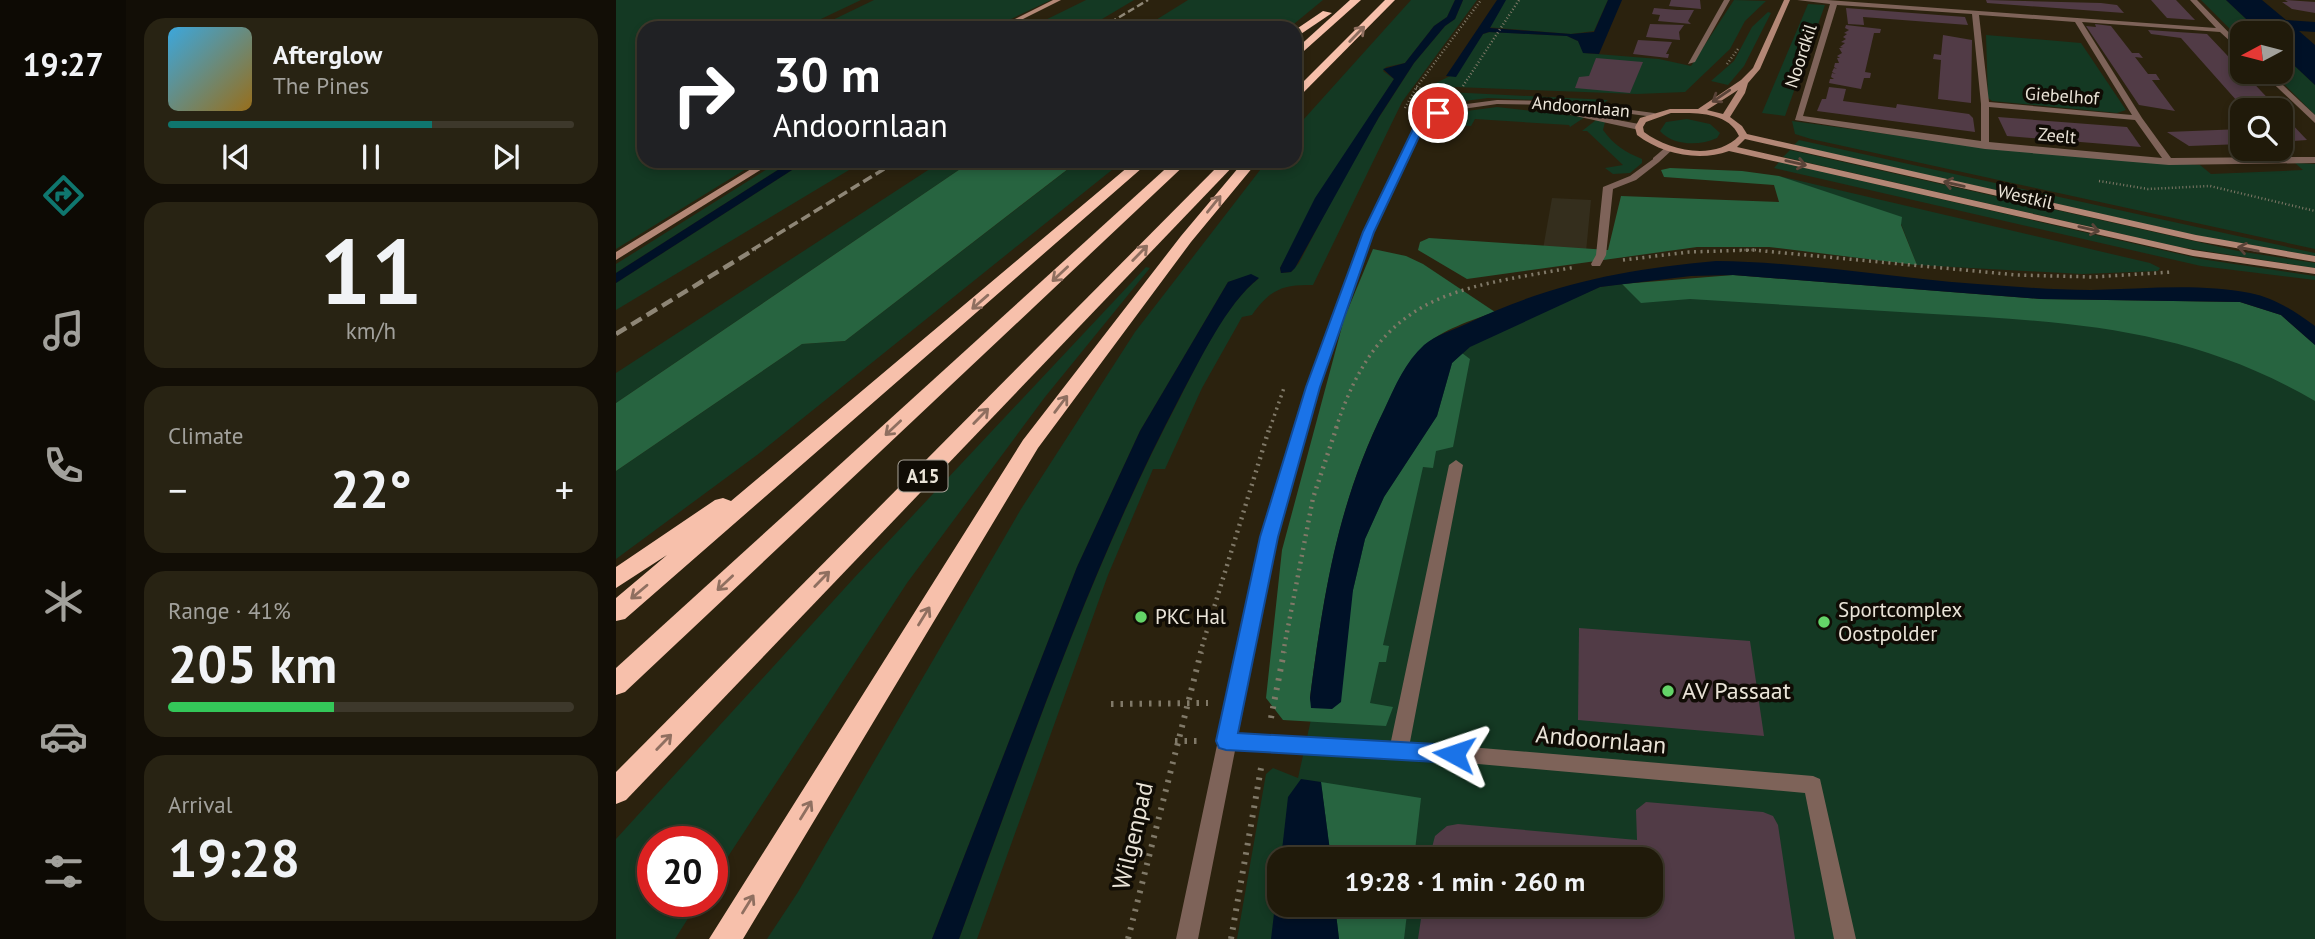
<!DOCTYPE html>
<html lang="en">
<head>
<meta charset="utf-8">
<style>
	body { margin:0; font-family:"PT Sans",sans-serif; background:#282313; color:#f1f3f6; height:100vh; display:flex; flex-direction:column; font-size:26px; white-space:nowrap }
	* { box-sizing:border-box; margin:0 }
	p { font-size:23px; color:#a2a19c }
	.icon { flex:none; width:38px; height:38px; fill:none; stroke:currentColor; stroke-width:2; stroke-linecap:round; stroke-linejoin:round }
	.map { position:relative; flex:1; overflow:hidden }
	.side { display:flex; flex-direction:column; gap:18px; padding:18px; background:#120e06; width:490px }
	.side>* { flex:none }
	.top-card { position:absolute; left:21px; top:21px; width:665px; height:147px; border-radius:21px; box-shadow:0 4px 10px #0003,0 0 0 2px #3d382b; background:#202124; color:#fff; overflow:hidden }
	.needle { width:46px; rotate:263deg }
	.controls { position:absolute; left:1614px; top:21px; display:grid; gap:14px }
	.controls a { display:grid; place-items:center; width:63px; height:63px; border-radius:14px; background:#201a0a; box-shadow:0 4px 10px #0003,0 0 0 2px #3d382b; font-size:35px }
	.speed { position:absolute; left:21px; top:826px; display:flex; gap:14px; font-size:35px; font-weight:700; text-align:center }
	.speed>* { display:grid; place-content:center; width:91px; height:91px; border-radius:50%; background:#201a0a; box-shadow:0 4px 10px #0003,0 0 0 2px #3d382b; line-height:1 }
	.speed .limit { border:10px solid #d22; background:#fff; color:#111 }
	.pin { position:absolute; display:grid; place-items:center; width:60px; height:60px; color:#fff; margin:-30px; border:4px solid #fff; border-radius:50%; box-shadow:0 2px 7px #0007 }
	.me { position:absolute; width:77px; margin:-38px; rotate:275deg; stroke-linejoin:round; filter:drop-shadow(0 0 5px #0008) }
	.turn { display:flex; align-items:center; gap:24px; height:147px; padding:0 21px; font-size:32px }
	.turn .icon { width:91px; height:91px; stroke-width:2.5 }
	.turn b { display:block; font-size:49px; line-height:60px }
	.big { font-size:52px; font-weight:700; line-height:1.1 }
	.side .tile { flex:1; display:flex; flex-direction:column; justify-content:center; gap:10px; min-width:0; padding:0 24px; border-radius:21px; background:#282313 }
	.side .dial { align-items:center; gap:0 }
	.dial b { font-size:91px; line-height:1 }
	.song { display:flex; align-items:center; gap:21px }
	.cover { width:84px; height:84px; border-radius:10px; background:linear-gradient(135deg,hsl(200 70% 55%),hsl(40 70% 35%)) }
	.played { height:7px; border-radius:4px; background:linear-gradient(90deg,#0f766e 65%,#3d382b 65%) }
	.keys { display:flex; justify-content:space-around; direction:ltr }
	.heat { display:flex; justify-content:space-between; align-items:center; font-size:38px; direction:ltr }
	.charge { height:10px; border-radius:5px; background:linear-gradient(90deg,#34c759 41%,#3d382b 0) }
	.trip { position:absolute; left:651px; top:847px; width:396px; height:70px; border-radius:21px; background:#201a0a; box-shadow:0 4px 10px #0003,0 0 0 2px #3d382b; font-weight:700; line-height:70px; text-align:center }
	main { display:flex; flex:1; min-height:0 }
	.menu { display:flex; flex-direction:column; width:126px; justify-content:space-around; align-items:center; background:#0d0a04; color:#a2a19c }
	.menu .icon { width:49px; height:49px }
	.menu .active { color:#0f766e }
	.menu b { font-size:32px; color:#f1f3f6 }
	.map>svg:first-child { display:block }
	.industrial { fill:#342e1d }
	.green { fill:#143923; fill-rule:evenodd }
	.forest { fill:#276440 }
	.water { fill:#001127 }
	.building { fill:#513b46 }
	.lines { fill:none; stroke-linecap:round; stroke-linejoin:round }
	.path-far3 { stroke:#807968; stroke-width:2.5; stroke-dasharray:1 2.5; stroke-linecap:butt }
	.path-far2 { stroke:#807968; stroke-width:3.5; stroke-dasharray:2 4.5; stroke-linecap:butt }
	.path-far1 { stroke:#807968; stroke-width:4.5; stroke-dasharray:2 5; stroke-linecap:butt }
	.path { stroke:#807968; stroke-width:6; stroke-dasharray:2.5 7; stroke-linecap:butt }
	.lane { fill:#7e6359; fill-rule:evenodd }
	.street { fill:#7e6359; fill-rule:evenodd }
	.secondary { fill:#b38776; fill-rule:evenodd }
	.highway { fill:#f7c0ab; fill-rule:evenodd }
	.rail-far2 { stroke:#8e8676; stroke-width:2.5; stroke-dasharray:7 3.5; stroke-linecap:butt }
	.rail-far1 { stroke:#8e8676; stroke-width:3.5; stroke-dasharray:10 4.5; stroke-linecap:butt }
	.rail { stroke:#8e8676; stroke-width:4.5; stroke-dasharray:12 6; stroke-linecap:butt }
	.oneway { stroke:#8f6f60 }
	.oneway2 { stroke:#594338 }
	.route { fill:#1a73e8; stroke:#114b97; stroke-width:2 }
	.poi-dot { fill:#64d468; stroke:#100c05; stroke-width:2.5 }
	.labels { text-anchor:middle; stroke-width:7; stroke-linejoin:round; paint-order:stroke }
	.far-street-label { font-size:18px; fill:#eae4d8; stroke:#100c05 }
	.shield { fill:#100c05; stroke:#a9a399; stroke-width:2 }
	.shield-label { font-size:19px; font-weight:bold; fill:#eae4d8 }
	.poi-label { font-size:21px; fill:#eae4d8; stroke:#100c05; text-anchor:start }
	.near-poi-label { font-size:24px; fill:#eae4d8; stroke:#100c05; text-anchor:start }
	.near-street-label { font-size:24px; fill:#eae4d8; stroke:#100c05 }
</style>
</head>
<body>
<main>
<nav class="menu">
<b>19:27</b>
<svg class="icon active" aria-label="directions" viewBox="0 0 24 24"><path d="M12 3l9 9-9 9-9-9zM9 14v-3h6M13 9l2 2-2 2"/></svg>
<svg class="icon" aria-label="music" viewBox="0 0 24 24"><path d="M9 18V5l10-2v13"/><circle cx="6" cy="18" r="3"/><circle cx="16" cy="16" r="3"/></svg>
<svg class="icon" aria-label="phone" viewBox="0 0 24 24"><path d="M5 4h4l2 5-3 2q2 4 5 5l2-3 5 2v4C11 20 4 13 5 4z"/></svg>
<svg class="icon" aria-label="climate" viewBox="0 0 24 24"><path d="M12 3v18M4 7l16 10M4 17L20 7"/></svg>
<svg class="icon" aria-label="car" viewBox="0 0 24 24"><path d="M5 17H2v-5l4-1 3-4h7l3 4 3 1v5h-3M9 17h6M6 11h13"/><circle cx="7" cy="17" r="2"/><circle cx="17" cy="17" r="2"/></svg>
<svg class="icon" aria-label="filters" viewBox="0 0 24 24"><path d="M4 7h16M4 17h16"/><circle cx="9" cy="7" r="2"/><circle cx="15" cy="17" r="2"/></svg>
</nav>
<section class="side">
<div class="tile">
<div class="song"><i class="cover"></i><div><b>Afterglow</b><p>The Pines</p></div></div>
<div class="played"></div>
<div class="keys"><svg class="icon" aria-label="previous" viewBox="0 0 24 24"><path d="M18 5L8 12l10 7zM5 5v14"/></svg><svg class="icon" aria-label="pause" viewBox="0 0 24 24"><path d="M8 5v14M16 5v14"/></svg><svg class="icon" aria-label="next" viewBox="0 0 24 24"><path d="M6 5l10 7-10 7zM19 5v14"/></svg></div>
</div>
<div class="tile dial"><b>11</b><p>km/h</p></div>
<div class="tile"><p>Climate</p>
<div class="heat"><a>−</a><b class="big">22°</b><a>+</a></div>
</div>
<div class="tile"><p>Range · 41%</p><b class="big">205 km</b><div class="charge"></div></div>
<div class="tile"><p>Arrival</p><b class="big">19:28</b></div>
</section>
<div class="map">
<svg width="1699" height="939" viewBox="0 0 1699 939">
	<rect width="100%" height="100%" fill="#2b220e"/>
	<polygon class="industrial" points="936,198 975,200 970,252 927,249"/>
	<g class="green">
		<polygon points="0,0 245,0 186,28 28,28 28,161 143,161 0,249"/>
		<polygon points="258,0 435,0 376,28 200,28"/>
		<polygon points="470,0 518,0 471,28 413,28"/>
		<polygon points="572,0 707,0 673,28 527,28"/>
		<path d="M795,0H839L831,17L818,26L789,63L770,67L767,71L778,79L722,166L664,268L665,273L675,272L683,263L742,150L798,63L829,26L839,19L847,0H861L786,102L697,285C666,284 654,290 636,315L626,317L586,388L549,469H537L492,575L361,939H343C410,757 473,570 564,398C583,361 609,305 642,279L635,275L612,282L524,431L461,567L316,939H151L182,892L405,509L519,332L651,161H679V129Z"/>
		<polygon points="889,0 992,0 978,31 955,34 870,27"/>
		<polygon points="1118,0 1150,1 1129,21 1114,49 1069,92 1021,94 814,86 836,75 867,34 874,32 951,36 962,41 968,53 1043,59 1075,66"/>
		<polygon points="1585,0 1610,0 1645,33 1626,33 1626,41"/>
		<polygon points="1192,4 1209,5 1169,116 1146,113"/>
		<polygon points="1152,12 1155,13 1128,66 1112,85 1095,81 1118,61 1136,27"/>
		<polygon points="1370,35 1465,43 1510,110 1501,113 1376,101 1372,98"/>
		<polygon points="1664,52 1699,85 1699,115 1656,72 1664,72"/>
		<polygon points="812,91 992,100 988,103 872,98 832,103 805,96"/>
		<polygon points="881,107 969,117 954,127 953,125 859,119 855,126 820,124 843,112"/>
		<path d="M1071,119L1094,124L1104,133L1101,138C1084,146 1057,146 1044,131L1050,122Z"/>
		<path d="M980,120L989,122L987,130C998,145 1009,152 1026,159V163L1014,173L997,174L989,168L1007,165L971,131H966Z"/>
		<polygon points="1176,121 1381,149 1584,165 1595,174 1687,170 1679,163 1699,164 1699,249 1195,139 1179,134"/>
		<polygon points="1183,140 1699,253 1699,256 1583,236 1178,145"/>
		<polygon points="1174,150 1622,251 1699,263 1699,268 1563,247 1167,157"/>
		<polygon points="164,161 176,161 0,273 0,264"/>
		<polygon points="190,161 248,161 0,310 0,283"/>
		<polygon points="326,161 356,161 0,403 0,373"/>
		<polygon points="362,161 507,161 141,455 0,559 0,471 186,344 229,341 451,170"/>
		<polygon points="1163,162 1585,259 1699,276 1699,280 1585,266 1158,168"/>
		<polygon points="1163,176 1534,263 1544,268 1542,271 1466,274 1301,265 1285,224"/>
		<polygon points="530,267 534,268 429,397 291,583 96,881 96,842 37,842 37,901 83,901 59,939 0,939 0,839 238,578"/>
		<path d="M1006,284L1011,289L1026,285L1699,342V939H621L650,774L657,768L682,778L776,354L921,314L984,287ZM663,859H1034V905H663Z"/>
	</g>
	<g class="forest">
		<polygon points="356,161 452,169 229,341 186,344 0,471 0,403"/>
		<polygon points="1054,168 1126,171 1163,176 1286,217 1285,225 1301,265 1153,247 1081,247 851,279 802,250 804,242 813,238 992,250 1005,196 1163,202 1158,185 1048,177 1045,170"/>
		<path d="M757,249L790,256L807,264L879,312C856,320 825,330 807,347C789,363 778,389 768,410C721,506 708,593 694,697L696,708L737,590L749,539L768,497L821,416L836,363L846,353L854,359L838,442L837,447L820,451L817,468L807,467L767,645L773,646L770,662H763L754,703L777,707L770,726L667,720L650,698L666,550L728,319Z"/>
		<path d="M1117,275L1425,299L1624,302L1665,315L1699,345V401C1574,328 1457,322 1317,314C1236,309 1155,304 1074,299L1025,303L1006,284Z"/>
		<polygon points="705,782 805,798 798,859 715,859"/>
		<polygon points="719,905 792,905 788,939 723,939"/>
	</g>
	<g class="water">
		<polygon points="839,0 847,0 839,19 829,26 798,63 763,117 679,268 675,272 665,273 664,268 699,198 778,79 767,69 789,63 818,26 831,17"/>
		<polygon points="881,0 890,0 874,28 955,34 978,32 992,0 1006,0 983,54 967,53 962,41 951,36 873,32 867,34 840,77 830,76"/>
		<polygon points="1610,0 1646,0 1670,20 1699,22 1699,32 1683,31 1699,45 1699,85 1664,52 1664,33 1645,33"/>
		<polygon points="176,161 190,161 0,283 0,273"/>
		<path d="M1100,261C1197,262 1293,281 1390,286C1418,288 1447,290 1475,290C1528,289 1582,283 1634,293C1659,298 1678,311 1699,326V345L1665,315L1624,302L1425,299L1117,275L1075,276L984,287L854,347L836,363L821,416L768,497L749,539L737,590L725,702L716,709L695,708L694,698C708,592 721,505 769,408C779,386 790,361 808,345C820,335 837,330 850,324C933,284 1010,269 1100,261Z"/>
		<path d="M635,274L643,278C610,304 584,360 564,397C473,570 410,756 343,939H316L461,567L524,431L612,282Z"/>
		<polygon points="685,779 705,782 715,859 665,859 672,797"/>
		<polygon points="663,871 663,905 719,905 723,939 655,939"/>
	</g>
	<g class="building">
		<polygon points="1055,0 1084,0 1085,9 1053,6"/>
		<polygon points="1370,0 1485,3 1501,5 1508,13 1371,3"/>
		<polygon points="1535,0 1560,0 1579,20 1551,18"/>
		<polygon points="1669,0 1699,2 1699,13 1676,9 1666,2 1672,2"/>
		<polygon points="1038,8 1061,10 1078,10 1072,21 1075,24 1042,21 1044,15 1036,14"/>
		<polygon points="1230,8 1349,17 1352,25 1247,17 1248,25 1232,24"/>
		<polygon points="1034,24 1068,25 1063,32 1064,40 1030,37"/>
		<polygon points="1479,24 1495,26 1516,53 1523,53 1527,58 1519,57 1532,74 1540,74 1544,80 1536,80 1559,111 1523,105 1470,26 1480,27"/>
		<polygon points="1230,25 1265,29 1264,33 1258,33 1249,72 1255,73 1254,78 1248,78 1245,89 1213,83 1214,79 1218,79 1215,77 1216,73 1220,74 1216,72 1218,68 1221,69 1218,67 1219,63 1223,63 1221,58 1224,58 1221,56 1226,53 1223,48 1227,48 1224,47 1229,43 1225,42 1230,39 1227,37 1231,34 1228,33 1233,30 1229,28"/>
		<polygon points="1532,30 1591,34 1663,110 1629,110 1565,38 1535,34"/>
		<polygon points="1327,35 1356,40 1355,103 1322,99 1325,60 1317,59 1318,54 1325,55"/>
		<polygon points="1022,40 1056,42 1050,54 1053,54 1052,58 1017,54"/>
		<polygon points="980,58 1027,62 1014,93 959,88 963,77 973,76"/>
		<polygon points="1213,87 1230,89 1227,101 1280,108 1281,104 1353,114 1357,118 1359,132 1201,111 1206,99 1210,99"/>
		<polygon points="1664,112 1673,121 1691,140 1664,142"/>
		<polygon points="1382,117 1511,127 1525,147 1391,136"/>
		<polygon points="1626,129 1626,144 1573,146 1551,132"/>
		<polygon points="963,628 1134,641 1148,736 962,720"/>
		<polygon points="1030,802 1147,812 1157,816 1162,825 1179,939 802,939 807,905 1034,905 1034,859 813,859 819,836 831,826 842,824 1021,840 1020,810"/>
	</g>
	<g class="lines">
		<g class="path-far3">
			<polyline points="1111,64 1122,49"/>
			<polyline points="847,86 903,0"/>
			<polyline points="800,88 818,89"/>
			<polyline points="789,108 800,88 865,0"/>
			<polyline points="1483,181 1532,189 1594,186 1699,211"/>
			<polyline points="1125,250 1141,250"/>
		</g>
		<g class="path-far2">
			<polyline points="1007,260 1073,252 1137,250 1401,275 1477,277 1556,272"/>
			<polyline points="654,428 669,385"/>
			<path d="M720,428C764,293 836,289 960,267"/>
		</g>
		<g class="path-far1">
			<polyline points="584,653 654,426"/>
			<polyline points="667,653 697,498 721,426"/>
		</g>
		<g class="path">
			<polyline points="495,704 592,703"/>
			<polyline points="655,718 668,652"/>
			<polyline points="559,741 583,741"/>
			<polyline points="512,939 585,652"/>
			<polyline points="615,939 645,768"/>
		</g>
		<g class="lane">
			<polygon points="1040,157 1043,158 1043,162 1020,180 997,189 990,255 984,266 976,266 975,264 980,255 987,187 1014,176"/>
			<polygon points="840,460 847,465 794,742 1197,776 1204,779 1240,939 1218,939 1189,793 783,757 610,750 604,748 601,742 604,736 610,734 775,741 833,465"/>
		</g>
		<g class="street">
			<polygon points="1108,0 1114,0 1079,62 1072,64"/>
			<path d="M1181,0H1211L1600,28L1574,0H1581L1626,46V52L1604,32L1466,22L1526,118L1555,158L1680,157H1699V163L1553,165L1505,161L1369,149L1179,120L1214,4ZM1221,5L1356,14L1365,104V141L1187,116ZM1363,15L1459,22L1516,115L1373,102ZM1373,107L1519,120L1546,158L1373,142Z"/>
			<polygon points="1645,72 1653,72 1699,115 1699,123"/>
			<polygon points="881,100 947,101 1038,113 1042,115 1038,117 947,105 881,104 833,111 807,126 757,232 703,387 661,537 582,939 560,939 645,537 691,387 747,232 800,123 828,107"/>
			<polygon points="943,109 1023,124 1027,127 1023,130 946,113 942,111"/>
			<polygon points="1050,147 1057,149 1043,162 1037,162 1037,158"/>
		</g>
		<g class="secondary">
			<polygon points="437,0 445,0 389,28 381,28"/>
			<path d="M1168,0H1174L1144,69L1132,83L1129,93L1114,117L1126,126L1131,134L1580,235L1699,256V262L1580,241L1129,139L1121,147L1577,250L1699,268V274L1577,256L1113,151C1083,162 1046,154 1021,135L1019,127L1024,118L1054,109H1082L1125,80L1137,68ZM1122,90L1107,114L1091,110ZM1055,113C1078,113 1112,111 1123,136C1099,161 1053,151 1028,132L1027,127L1030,122Z"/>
			<polygon points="148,161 159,161 0,260 0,252"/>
		</g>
		<g class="highway">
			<polygon points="734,0 745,0 679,59 679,50"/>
			<polygon points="769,0 779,0 679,101 679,90"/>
			<polygon points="707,11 716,13 679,38 679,30"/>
			<polygon points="519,161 534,161 9,619 0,621 0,598 51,555 0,588 0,567 99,500 107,498 115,501"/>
			<polygon points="558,161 573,161 9,692 0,695 0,668"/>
			<polygon points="607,161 622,161 10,800 0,804 0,772"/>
			<polygon points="628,161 642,161 575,242 422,448 127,939 93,939 407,440 565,236"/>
		</g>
		<polyline class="rail-far2" points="485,28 532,0"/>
		<polyline class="rail-far1" points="136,250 281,161"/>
		<polyline class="rail" points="0,334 139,249"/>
	</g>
	<defs><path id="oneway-shaft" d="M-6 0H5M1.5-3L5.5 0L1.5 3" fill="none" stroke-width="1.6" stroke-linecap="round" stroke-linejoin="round" transform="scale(1.75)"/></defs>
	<g class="oneway">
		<use href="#oneway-shaft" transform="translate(741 34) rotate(-46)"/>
		<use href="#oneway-shaft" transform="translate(598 204) rotate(-51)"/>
		<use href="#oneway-shaft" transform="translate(524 253) rotate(-46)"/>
		<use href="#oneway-shaft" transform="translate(444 274) rotate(137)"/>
		<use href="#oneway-shaft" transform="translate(364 302) rotate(139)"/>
		<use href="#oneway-shaft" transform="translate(445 404) rotate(-53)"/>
		<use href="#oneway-shaft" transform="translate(365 416) rotate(-46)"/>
		<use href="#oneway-shaft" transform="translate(277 428) rotate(137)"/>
		<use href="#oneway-shaft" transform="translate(206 579) rotate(-46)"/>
		<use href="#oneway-shaft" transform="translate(109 583) rotate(137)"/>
		<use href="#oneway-shaft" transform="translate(23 592) rotate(140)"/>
		<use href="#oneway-shaft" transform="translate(308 616) rotate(-58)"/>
		<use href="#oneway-shaft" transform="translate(48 742) rotate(-46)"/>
		<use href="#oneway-shaft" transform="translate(190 810) rotate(-58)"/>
		<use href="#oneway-shaft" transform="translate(132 904) rotate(-58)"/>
	</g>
	<g class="oneway2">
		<use href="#oneway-shaft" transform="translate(1105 96) rotate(146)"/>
		<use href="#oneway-shaft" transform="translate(1180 163) rotate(13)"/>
		<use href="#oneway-shaft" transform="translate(1338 184) rotate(-167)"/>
		<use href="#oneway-shaft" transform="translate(1473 229) rotate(13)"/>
		<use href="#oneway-shaft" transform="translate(1632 249) rotate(-169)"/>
	</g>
	<polygon class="route" points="822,110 827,113 808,126 758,232 704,387 662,537 622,733 838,745 845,747 848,754 845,760 838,763 610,750 603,748 600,741 644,537 690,387 747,232 799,125"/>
	<g class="poi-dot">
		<circle cx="525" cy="617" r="7"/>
		<circle cx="1208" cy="622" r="7"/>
		<circle cx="1052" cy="691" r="7"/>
	</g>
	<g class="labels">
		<g class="far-street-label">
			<text transform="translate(1185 56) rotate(-72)" y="6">Noordkil</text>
			<text transform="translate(1446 96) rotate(4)" y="6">Giebelhof</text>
			<text transform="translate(965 107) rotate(5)" y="6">Andoornlaan</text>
			<text transform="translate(1441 136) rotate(5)" y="6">Zeelt</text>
			<text transform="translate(1409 197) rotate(13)" y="6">Westkil</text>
		</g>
		<rect class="shield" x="282.5" y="460.5" width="49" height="31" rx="5"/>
		<g class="shield-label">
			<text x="307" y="483">A15</text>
		</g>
		<g class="poi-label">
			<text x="1222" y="617">Sportcomplex<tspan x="1222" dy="24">Oostpolder</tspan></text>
			<text x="539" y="624">PKC Hal</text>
		</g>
		<g class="near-poi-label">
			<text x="1066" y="699">AV Passaat</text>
		</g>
		<g class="near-street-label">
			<text transform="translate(985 740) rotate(5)" y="8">Andoornlaan</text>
			<text transform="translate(517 836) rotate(-77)" y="8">Wilgenpad</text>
		</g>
	</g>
</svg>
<div class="controls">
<a><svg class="needle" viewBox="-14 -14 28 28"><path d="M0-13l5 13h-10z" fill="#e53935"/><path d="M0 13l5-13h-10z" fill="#a2a19c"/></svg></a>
<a><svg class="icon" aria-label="search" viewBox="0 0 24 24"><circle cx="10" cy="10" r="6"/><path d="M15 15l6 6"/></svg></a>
</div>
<div class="speed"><div class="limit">20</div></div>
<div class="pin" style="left:822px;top:113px;background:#d93025"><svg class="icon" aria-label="arrive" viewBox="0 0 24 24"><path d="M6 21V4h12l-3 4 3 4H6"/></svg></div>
<svg class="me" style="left:838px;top:754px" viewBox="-20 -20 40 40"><path d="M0-17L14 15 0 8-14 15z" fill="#1a73e8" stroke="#fff" stroke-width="4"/></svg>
<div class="trip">19:28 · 1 min · 260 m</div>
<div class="top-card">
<div class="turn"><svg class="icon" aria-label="right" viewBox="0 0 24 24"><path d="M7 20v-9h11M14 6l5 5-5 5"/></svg><div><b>30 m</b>Andoornlaan</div></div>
</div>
</div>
</main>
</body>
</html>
